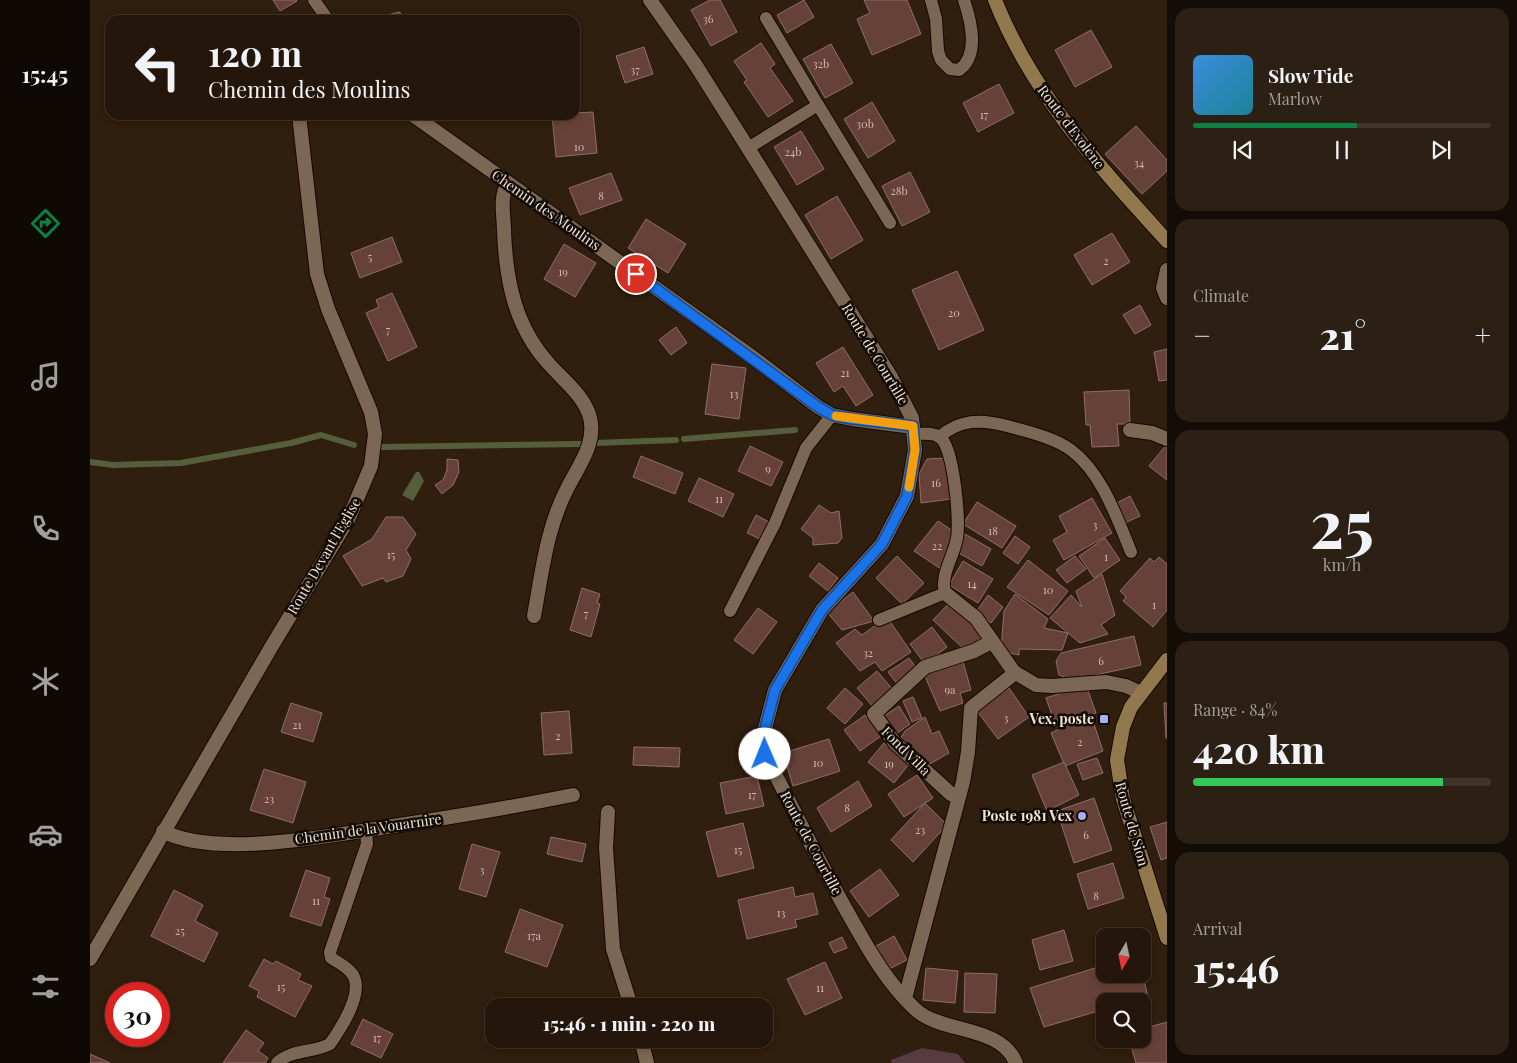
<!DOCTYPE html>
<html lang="en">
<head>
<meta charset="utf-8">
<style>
	body { margin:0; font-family:"Playfair Display",serif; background:#2c1f13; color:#f1f3f6; height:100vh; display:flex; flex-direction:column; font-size:19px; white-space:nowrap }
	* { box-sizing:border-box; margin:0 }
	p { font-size:16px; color:#a39f9c }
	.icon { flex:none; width:28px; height:28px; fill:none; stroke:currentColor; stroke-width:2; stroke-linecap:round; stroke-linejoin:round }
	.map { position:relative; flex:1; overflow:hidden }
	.side { display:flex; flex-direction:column; gap:8px; padding:8px; background:#140c06; width:350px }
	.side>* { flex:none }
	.banner { position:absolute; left:15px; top:15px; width:475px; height:105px; border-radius:15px; box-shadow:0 2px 8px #0003,0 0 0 1px #41352b; background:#24160a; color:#f1f3f6; overflow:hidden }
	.needle { width:32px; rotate:189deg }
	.buttons { position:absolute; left:1006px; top:928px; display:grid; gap:10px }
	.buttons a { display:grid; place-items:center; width:55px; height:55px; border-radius:10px; background:#24160a; box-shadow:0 2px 8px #0003,0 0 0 1px #41352b; font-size:25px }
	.speed { position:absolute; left:15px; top:982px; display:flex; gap:10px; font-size:25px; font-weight:700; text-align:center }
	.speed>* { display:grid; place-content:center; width:65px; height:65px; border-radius:50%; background:#24160a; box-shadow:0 2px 8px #0003,0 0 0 1px #41352b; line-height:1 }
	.speed .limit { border:8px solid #d22; background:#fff; color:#111 }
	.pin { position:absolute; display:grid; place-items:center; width:42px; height:42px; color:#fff; margin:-21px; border:2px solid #fff; border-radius:50%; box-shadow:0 1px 5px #0007 }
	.me { position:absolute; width:55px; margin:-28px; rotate:359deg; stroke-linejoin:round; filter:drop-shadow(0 0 4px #0008) }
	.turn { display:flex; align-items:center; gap:18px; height:105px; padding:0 20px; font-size:22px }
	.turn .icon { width:65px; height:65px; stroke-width:2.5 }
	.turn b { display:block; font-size:35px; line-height:42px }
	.big { font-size:38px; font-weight:800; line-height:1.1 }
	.side .widget { flex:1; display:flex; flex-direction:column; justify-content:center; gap:8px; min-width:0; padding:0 18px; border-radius:15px; background:#2c1f13 }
	.side .dial { align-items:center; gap:0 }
	.dial b { font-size:65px; line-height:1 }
	.song { display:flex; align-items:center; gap:15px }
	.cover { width:60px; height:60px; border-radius:8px; background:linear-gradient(135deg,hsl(210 70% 55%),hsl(190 70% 35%)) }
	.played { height:5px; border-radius:2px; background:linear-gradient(90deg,#0b8043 55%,#41352b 55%) }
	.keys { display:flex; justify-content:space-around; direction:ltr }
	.heat { display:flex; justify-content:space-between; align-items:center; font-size:28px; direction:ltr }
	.charge { height:8px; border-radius:4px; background:linear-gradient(90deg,#34c759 84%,#41352b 0) }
	.trip { position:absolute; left:395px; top:998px; width:288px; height:50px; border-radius:15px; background:#24160a; box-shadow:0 2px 8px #0003,0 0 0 1px #41352b; font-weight:800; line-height:50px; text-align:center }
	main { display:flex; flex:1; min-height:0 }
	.tab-bar { display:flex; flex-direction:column; width:90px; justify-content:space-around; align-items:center; background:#0e0904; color:#a39f9c }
	.tab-bar .icon { width:35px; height:35px }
	.tab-bar .current { color:#0b8043 }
	.tab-bar b { font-size:22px; color:#f1f3f6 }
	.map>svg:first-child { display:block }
	.green { fill:#563c41 }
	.water { fill:#545e3c }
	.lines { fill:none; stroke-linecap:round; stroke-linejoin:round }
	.stream { stroke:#545e3c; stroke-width:6 }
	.building { fill:#664138; stroke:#8c6f68 }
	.service-casing { stroke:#170800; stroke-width:14 }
	.minor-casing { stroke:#170800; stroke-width:16 }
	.secondary-casing { stroke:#170800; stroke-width:16 }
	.service { stroke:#7c6754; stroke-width:12 }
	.minor { stroke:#7c6754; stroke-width:14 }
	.secondary { stroke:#91794d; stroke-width:14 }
	.route-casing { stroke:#114b97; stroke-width:12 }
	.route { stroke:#1a73e8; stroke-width:9 }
	.slow { stroke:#f59e0b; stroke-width:9 }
	.poi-dot { fill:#a8b0fc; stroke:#120a04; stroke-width:2 }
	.labels { text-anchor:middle; stroke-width:5; stroke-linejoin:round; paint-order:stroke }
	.number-label { font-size:11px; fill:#cebbb1 }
	.street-label { font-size:14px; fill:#f0e4d9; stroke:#120a04 }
	.poi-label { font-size:14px; font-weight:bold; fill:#f0e4d9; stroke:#120a04; text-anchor:end }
</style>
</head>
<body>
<main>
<nav class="tab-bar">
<b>15:45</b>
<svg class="icon current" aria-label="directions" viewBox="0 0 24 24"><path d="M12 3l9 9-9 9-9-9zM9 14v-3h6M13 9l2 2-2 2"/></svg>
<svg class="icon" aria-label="music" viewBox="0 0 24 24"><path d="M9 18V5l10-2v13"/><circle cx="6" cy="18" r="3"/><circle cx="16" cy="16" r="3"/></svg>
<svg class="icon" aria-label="phone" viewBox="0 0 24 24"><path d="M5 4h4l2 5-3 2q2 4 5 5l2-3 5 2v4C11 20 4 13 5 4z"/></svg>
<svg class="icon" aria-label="climate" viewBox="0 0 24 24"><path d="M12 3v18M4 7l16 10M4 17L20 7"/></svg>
<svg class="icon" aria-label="car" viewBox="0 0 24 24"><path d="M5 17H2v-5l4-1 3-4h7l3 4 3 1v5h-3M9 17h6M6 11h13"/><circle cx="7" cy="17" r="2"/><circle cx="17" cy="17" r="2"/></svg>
<svg class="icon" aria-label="filters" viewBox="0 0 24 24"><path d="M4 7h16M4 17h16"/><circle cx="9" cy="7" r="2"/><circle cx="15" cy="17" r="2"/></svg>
</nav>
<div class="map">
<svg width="1077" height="1063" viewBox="0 0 1077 1063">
	<rect width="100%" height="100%" fill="#301e0e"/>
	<polygon class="green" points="832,1048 868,1054 875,1063 802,1063 801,1060"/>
	<polygon class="water" points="326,472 329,472 334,481 323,501 312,495"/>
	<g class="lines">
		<g class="stream">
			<polyline points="594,439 705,430"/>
			<polyline points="505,443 586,440"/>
			<polyline points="292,447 490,444"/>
			<polyline points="0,462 23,465 91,463 201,443 231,435 264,445"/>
		</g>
	</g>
	<g class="building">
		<polygon points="183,0 206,0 207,1 190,11"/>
		<polygon points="620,0 630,0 647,32 621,46 601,10"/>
		<polygon points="714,0 724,17 697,33 687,15"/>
		<polygon points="774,0 817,0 831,34 782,55 767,19 780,13"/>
		<polygon points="310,12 311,20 281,20 280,19"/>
		<polygon points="1001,30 1022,67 985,87 965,50"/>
		<polygon points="671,43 685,64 680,68 703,101 678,117 654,82 657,80 644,61"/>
		<polygon points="741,44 763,83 735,98 713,59"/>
		<polygon points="554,47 563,74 535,83 526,56"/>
		<polygon points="909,84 924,113 888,132 873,103"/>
		<polygon points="782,102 805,141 778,158 754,119"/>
		<polygon points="503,112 507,153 466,157 462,115 485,115 485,113"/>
		<polygon points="1046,126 1077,160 1077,171 1052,194 1015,154"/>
		<polygon points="711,131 734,169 707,185 684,147"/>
		<polygon points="820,172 840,212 812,226 792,186"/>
		<polygon points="521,173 532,200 490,215 479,188"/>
		<polygon points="747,196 773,240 741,259 715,215"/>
		<polygon points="556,219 596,244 578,273 538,248"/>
		<polygon points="1022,233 1040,262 1002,285 984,255"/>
		<polygon points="302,237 312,262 270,278 261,253"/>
		<polygon points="474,244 506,263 485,297 454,279"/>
		<polygon points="867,271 894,330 849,350 822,290"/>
		<polygon points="302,293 327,347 298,361 276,313 289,307 286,300"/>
		<polygon points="1050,305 1061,325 1045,334 1033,315"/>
		<polygon points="586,327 597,343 581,355 569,340"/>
		<polygon points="753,347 783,395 766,406 753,386 744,392 726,363"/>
		<polygon points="1077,349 1077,380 1069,381 1064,352"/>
		<polygon points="622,364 656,368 649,419 615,414"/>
		<polygon points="1039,390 1040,424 1027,424 1029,446 1002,447 1000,425 996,425 994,392"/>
		<polygon points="1077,444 1077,480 1059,466"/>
		<polygon points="660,446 693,462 681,486 648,471"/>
		<polygon points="551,456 593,473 585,494 543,477"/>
		<polygon points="855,458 861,499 831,503 829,474 837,459"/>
		<polygon points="357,459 368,460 369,472 363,485 352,494 345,485 353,480 357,470"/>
		<polygon points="609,478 644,494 633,517 598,501"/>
		<polygon points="1040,496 1050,516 1035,523 1025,504"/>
		<polygon points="1002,498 1022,533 974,560 963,540 977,532 969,516"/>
		<polygon points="887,502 926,526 912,548 873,524"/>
		<polygon points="729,505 741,513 749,511 752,538 748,543 723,545 723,538 711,529"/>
		<polygon points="666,515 679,522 670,539 657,533"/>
		<polygon points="296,517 313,517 326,534 316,550 321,559 313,576 296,582 293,578 272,586 253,556 282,539"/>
		<polygon points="848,521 863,531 851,569 824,551"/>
		<polygon points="875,534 901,549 892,566 865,551"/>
		<polygon points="925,536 940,547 928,564 913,553"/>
		<polygon points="1015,538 1030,560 1004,578 989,556"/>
		<polygon points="807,556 834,583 812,604 786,578"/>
		<polygon points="985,556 996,569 977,583 966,570"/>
		<polygon points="1069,557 1077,564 1077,610 1063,627 1033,601 1036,597 1030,591 1060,558 1064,562"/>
		<polygon points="938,560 978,591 959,615 917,587"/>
		<polygon points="873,561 903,579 888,603 859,585"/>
		<polygon points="729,563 748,578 738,591 719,576"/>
		<polygon points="1012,574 1025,615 1011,625 1018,634 990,643 960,618 981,595 992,607 986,591"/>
		<polygon points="492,588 510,594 507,603 510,604 501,637 480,630"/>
		<polygon points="763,592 784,621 752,630 737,612"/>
		<polygon points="925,594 958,619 954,628 978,633 972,650 929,649 929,655 911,651 914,611"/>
		<polygon points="898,595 913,607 901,623 886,612"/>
		<polygon points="861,601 895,633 877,652 843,620"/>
		<polygon points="668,608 687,622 663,654 644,640"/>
		<polygon points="797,617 821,652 792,671 785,662 770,671 746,643 765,629 772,635"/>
		<polygon points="842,627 857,647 835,664 820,644"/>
		<polygon points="1044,636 1051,665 983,680 969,675 966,661 971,653"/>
		<polygon points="819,658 828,670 808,685 798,672"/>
		<polygon points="872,658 881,690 870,693 873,703 850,711 834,674 857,667 855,661"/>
		<polygon points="787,671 804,691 784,708 767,688"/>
		<polygon points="996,685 1006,713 966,727 956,698"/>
		<polygon points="755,688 773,704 755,724 737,708"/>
		<polygon points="919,688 939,717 908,739 887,711"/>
		<polygon points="823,697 832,718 822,722 813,701"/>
		<polygon points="201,703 232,713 223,742 191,732"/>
		<polygon points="1074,703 1077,703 1077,738 1076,738"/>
		<polygon points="809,706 820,724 806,734 794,716"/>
		<polygon points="479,711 482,753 454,755 451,713"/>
		<polygon points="775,715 791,736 770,751 754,730"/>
		<polygon points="1001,715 1013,751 975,766 961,733 969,729 968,727"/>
		<polygon points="835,717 842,734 849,731 859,753 838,765 809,741 815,731"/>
		<polygon points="739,739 750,771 703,786 693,753"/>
		<polygon points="794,743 819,764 804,783 778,762"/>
		<polygon points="544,747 590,748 589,767 543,765"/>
		<polygon points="1007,758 1013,773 993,780 987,764"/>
		<polygon points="974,762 989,795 957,811 942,775"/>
		<polygon points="174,769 216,782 203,823 160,810"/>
		<polygon points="827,775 843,798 814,817 798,794"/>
		<polygon points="667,776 674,806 636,814 630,783"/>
		<polygon points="768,781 782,806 741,832 727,808"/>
		<polygon points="1004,798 1022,850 984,863 967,811"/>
		<polygon points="835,803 857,825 823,862 801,840"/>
		<polygon points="1077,822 1077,858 1071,860 1060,827"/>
		<polygon points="653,823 664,868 628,877 616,832"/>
		<polygon points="461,837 496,844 492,862 457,854"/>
		<polygon points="382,844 410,852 396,897 369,889"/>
		<polygon points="1023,863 1034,898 998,909 987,874"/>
		<polygon points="790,869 809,895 779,917 760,891"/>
		<polygon points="216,870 240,878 234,897 240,899 231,926 200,916"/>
		<polygon points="703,887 705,897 723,893 728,914 705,920 707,927 657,939 648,900"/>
		<polygon points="84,890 113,905 105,921 128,933 114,962 61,936"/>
		<polygon points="430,909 473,925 457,967 415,952"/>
		<polygon points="974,930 983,961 950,970 942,940"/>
		<polygon points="804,936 817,960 799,969 786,946"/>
		<polygon points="752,937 757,948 744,953 739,943"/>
		<polygon points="174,959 183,964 186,961 211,974 208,980 222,986 205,1017 167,997 169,991 159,986"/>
		<polygon points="735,962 752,998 715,1015 697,979"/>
		<polygon points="1015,965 1015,974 1052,974 1058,996 1042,1001 1015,1001 1015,1009 954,1027 940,988"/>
		<polygon points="836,968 868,971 865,1003 833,1000"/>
		<polygon points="875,973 907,974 905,1013 874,1012"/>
		<polygon points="273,1019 303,1034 291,1058 261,1044"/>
		<polygon points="1077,1022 1077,1063 1046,1063 1039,1039 1052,1039 1052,1029"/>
		<polygon points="156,1030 174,1043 168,1051 178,1058 175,1063 133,1063"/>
		<polygon points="0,1054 20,1063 0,1063"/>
	</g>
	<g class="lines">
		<defs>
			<g id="service">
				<polyline points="224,0 238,20"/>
				<path d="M841,0L846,19L848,51L851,60L860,69L869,70C890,55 881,21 874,0"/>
				<polyline points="676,18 728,105"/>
				<polyline points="658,148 728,105 800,223"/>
				<path d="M849,437C870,419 891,419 917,426C938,432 963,437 981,450C1012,473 1027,518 1041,552"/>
				<polyline points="640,611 685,523 716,448 742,415"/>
				<path d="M789,620L855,593C850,575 864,556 867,538C870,520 864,448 850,437C842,432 832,434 824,434"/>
				<path d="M187,1063C201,1049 224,1053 240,1044C251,1028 274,994 263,975C258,967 249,963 241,958L240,952L277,844L276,830"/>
			</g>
			<g id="minor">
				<path d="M560,0L605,64L658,148L801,377L822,418L825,450L817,496L792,544L732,610L685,690L673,736L675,754C701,805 726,856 754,906C775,943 794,980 825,1009C851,1034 910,1024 926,1063"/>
				<polyline points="323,115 661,356 728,407 742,415 762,419 823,427"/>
				<path d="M418,184C409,197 414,216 414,231C416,281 425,327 459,364C473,380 491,393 499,414C508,440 490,464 479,485C457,525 452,572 444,616"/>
				<polyline points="1077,270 1073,288 1077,298"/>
				<polyline points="1040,430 1062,433 1077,439"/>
				<polyline points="855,593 886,618 924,672 946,685 962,686 1016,682 1036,686 1051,693"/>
				<polyline points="868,797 861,794 805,743 784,714 835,667 884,651 901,642"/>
				<polyline points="518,812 516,848 523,949 541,1006"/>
				<path d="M73,831C124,859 246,835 303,826C363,817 423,807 483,795"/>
				<polyline points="0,959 183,644 258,520 281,466 285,434 281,412 238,309 227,274 209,115"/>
				<polyline points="815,998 873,782 878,752 881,708 925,673"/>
				<polyline points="551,1039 557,1063"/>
			</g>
			<g id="secondary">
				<path d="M905,0C942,94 1010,167 1077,241"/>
				<polyline points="1077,660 1041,707 1033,727 1027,760 1033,799 1077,938"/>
			</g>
		</defs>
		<use href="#service" class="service-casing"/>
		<use href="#minor" class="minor-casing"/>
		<use href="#secondary" class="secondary-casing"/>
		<use href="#service" class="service"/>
		<use href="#minor" class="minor"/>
		<use href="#secondary" class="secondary"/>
	</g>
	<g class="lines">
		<defs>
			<polyline id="route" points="546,274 728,407 742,415 762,419 823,426 825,450 817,496 792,544 732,610 685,690 673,736 675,754"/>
		</defs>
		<use href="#route" class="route-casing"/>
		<use href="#route" class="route"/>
		<polyline class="slow" points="746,416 823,426 825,450 819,487"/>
	</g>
	<g class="poi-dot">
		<rect x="1009" y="714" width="10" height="10" rx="2.5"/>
		<circle cx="992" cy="816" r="5"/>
	</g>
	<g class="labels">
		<g class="number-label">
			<text x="618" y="23">36</text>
			<text x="731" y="68">32b</text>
			<text x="545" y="74">37</text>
			<text x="894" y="119">17</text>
			<text x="775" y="128">30b</text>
			<text x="489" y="151">10</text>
			<text x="703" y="156">24b</text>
			<text x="1049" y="167">34</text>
			<text x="809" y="195">28b</text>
			<text x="511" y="200">8</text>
			<text x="280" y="261">5</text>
			<text x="1016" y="265">2</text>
			<text x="473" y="276">19</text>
			<text x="864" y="317">20</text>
			<text x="298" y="334">7</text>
			<text x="755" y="377">21</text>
			<text x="644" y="398">13</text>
			<text x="678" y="473">9</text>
			<text x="846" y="487">16</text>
			<text x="629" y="503">11</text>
			<text x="1005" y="529">3</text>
			<text x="903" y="535">18</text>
			<text x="847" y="550">22</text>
			<text x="301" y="559">15</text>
			<text x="1016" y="561">1</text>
			<text x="882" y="588">14</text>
			<text x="958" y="594">10</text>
			<text x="1064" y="609">1</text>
			<text x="496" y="618">7</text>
			<text x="778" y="657">32</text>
			<text x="1011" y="665">6</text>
			<text x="860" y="694">9a</text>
			<text x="916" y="722">3</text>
			<text x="207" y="729">21</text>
			<text x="468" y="740">2</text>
			<text x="990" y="746">2</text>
			<text x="728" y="767">10</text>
			<text x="799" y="768">19</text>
			<text x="662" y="799">17</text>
			<text x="179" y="803">23</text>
			<text x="757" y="812">8</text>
			<text x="830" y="834">23</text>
			<text x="996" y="839">6</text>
			<text x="648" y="854">15</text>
			<text x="392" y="874">3</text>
			<text x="1006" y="900">8</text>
			<text x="226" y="905">11</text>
			<text x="691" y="917">13</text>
			<text x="90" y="935">25</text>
			<text x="444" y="940">17a</text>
			<text x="191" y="991">15</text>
			<text x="730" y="992">11</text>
			<text x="287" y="1042">17</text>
		</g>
		<g class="street-label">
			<text transform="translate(981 127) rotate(53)" y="5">Route d'Evolène</text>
			<text transform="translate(456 210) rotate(35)" y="5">Chemin des Moulins</text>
			<text transform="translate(785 354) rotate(59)" y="5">Route de Courtille</text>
			<text transform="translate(234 556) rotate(-60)" y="5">Route Devant l'Eglise</text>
			<text transform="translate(816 751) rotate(45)" y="5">Fond Villa</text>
			<text transform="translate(1042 824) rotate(74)" y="5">Route de Sion</text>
			<text transform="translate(278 829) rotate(-8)" y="5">Chemin de la Vouarnire</text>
			<text transform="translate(721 843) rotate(62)" y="5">Route de Courtille</text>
		</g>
		<g class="poi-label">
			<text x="1004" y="724">Vex, poste</text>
			<text x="982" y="821">Poste 1981 Vex</text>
		</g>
	</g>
</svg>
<div class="buttons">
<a><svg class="needle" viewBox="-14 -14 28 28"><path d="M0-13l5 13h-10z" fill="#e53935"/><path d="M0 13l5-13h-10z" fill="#a39f9c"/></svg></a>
<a><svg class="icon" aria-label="search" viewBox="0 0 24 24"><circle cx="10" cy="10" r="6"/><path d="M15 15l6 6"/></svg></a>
</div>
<div class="speed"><div class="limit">30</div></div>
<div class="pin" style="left:546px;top:274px;background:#d93025"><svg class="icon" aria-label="arrive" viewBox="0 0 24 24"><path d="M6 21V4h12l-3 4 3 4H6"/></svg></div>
<svg class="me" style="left:675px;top:754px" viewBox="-20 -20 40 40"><circle r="19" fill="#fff"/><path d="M0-13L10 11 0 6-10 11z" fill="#1a73e8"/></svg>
<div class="trip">15:46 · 1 min · 220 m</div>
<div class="banner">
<div class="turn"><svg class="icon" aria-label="left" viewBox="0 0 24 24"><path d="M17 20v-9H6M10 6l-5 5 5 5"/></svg><div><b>120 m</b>Chemin des Moulins</div></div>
</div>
</div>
<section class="side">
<div class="widget">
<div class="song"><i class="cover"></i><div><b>Slow Tide</b><p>Marlow</p></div></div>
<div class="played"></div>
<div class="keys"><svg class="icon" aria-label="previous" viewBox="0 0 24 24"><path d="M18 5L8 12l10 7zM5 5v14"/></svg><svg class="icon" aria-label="pause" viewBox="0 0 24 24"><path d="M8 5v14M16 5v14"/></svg><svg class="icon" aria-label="next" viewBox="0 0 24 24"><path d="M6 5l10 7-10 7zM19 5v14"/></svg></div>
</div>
<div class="widget"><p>Climate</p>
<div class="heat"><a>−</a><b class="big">21°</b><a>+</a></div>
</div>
<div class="widget dial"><b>25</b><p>km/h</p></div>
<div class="widget"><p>Range · 84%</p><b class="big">420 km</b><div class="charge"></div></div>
<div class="widget"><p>Arrival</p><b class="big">15:46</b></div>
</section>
</main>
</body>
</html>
